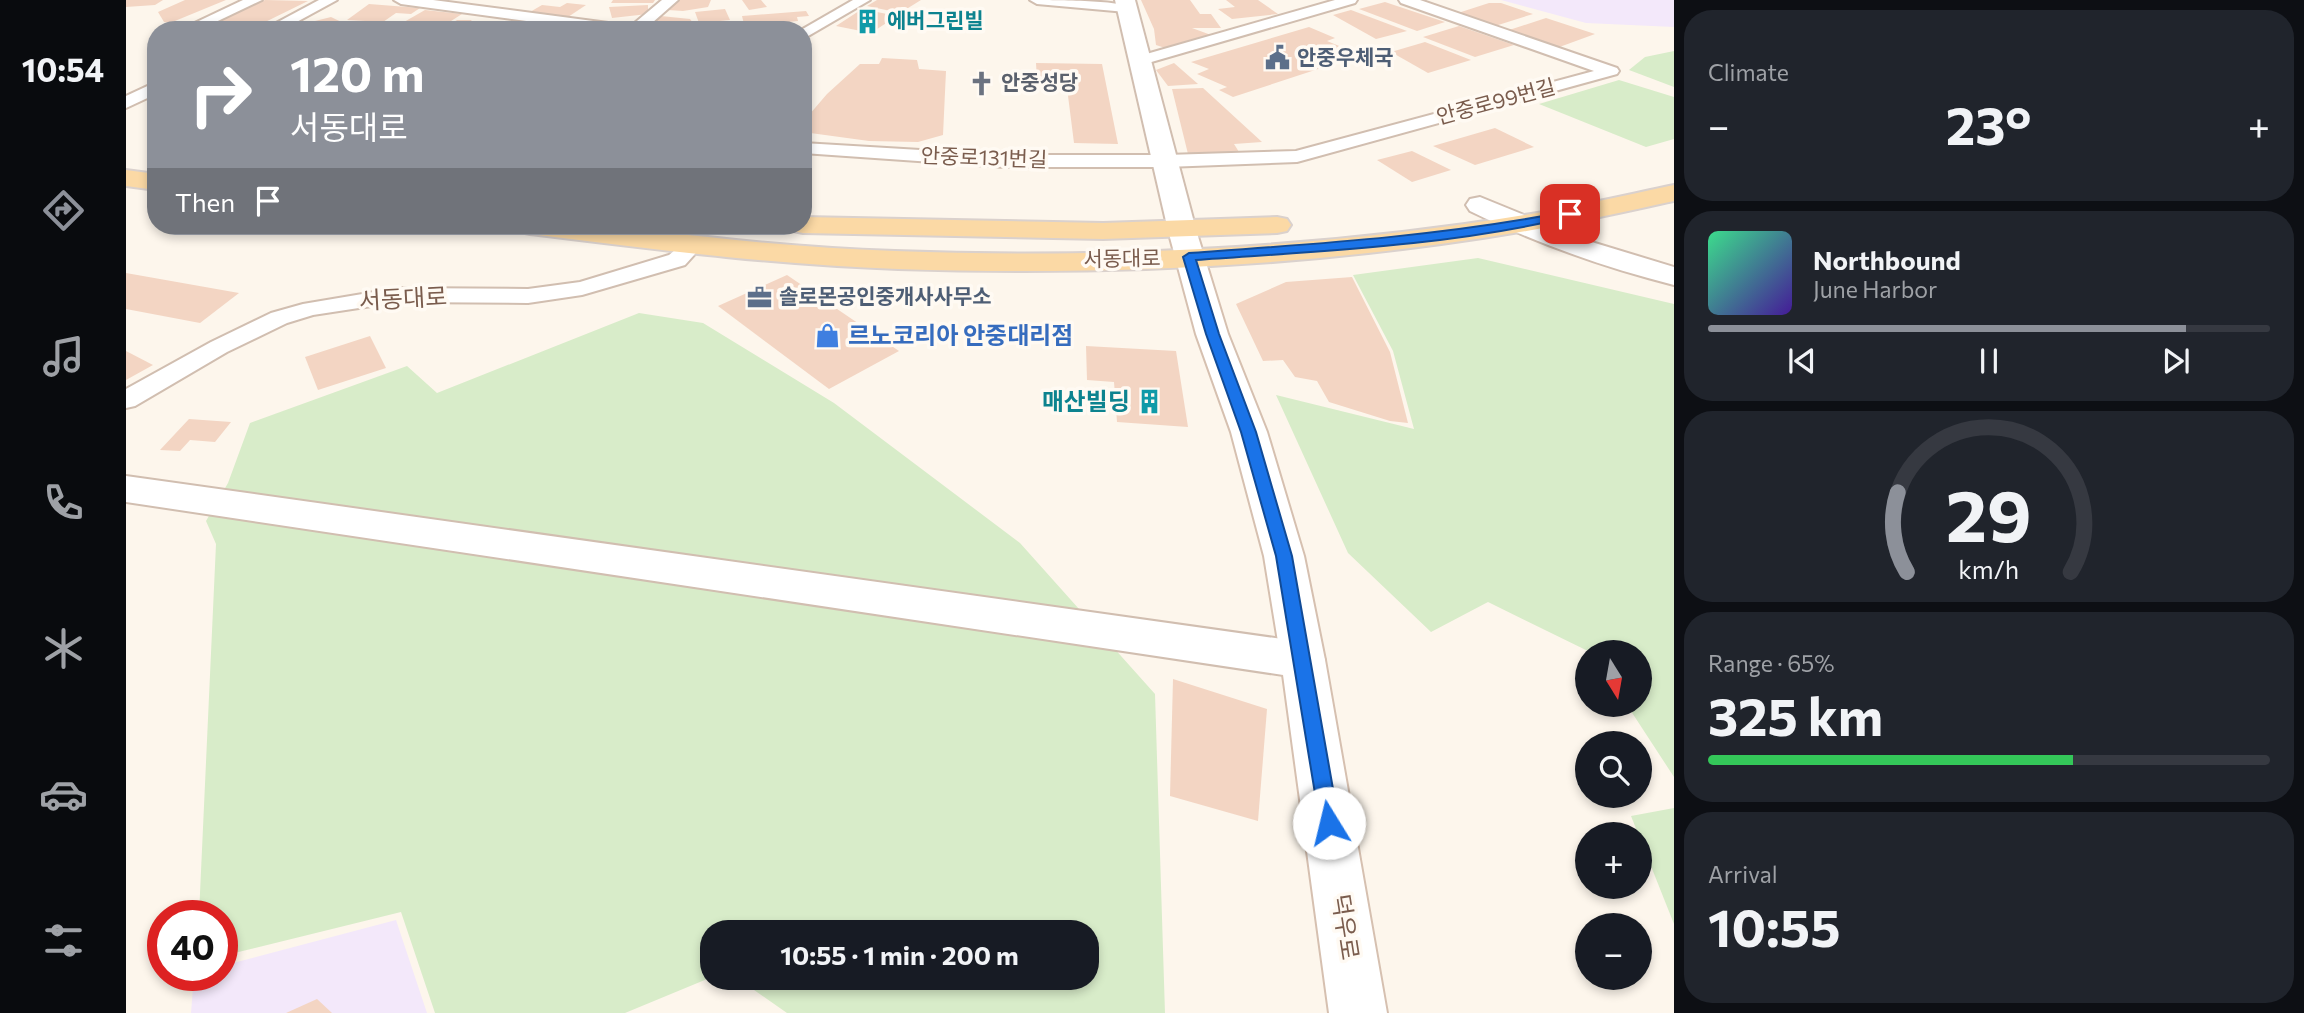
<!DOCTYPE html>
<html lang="en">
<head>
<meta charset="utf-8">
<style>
	body { margin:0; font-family:Commissioner,"Noto Sans KR",sans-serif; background:#20242c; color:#f1f3f6; height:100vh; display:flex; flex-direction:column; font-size:26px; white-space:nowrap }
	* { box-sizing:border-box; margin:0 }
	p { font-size:23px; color:#9ea1a6 }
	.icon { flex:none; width:38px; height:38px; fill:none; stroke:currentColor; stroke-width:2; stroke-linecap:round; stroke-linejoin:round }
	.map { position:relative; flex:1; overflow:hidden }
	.details { display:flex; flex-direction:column; gap:10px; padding:10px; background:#0d0f14; width:630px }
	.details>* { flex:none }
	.banner { position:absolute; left:21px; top:21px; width:665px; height:214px; border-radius:28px; box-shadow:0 4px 10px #0003; background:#8c9099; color:#fff; overflow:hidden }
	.needle { width:46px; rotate:169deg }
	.buttons { position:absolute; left:1449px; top:640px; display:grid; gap:14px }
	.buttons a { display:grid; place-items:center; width:77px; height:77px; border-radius:50%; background:#171b24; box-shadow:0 4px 10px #0003; font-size:35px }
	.speed { position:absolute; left:21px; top:900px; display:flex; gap:14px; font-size:35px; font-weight:700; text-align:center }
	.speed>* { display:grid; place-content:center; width:91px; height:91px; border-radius:50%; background:#171b24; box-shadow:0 4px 10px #0003; line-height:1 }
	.speed .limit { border:10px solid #d22; background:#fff; color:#111 }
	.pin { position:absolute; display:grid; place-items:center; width:60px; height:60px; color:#fff; margin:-30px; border-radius:14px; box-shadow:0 4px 10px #0006 }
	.me { position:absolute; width:77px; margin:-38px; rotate:351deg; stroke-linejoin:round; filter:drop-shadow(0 0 5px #0008) }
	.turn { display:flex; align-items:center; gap:24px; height:147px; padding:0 28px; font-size:32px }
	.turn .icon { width:91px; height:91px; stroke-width:2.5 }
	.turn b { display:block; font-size:49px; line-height:60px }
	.then { display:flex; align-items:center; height:66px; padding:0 28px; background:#0003; gap:14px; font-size:26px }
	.big { font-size:52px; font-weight:700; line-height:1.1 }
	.details .widget { flex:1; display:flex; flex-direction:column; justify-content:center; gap:10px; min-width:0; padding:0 24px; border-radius:28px; background:#20242c }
	.details .dial { align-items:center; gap:0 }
	.dial svg { height:182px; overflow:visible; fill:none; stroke:#363941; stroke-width:7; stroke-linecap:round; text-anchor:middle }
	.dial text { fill:#f1f3f6; stroke:none }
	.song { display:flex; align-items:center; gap:21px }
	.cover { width:84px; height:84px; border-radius:10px; background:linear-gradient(135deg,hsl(150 70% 55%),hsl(260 70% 35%)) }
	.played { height:7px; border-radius:4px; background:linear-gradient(90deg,#8c9099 85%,#363941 85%) }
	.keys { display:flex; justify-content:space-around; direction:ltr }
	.heat { display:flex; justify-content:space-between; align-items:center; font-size:38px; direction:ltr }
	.charge { height:10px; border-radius:5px; background:linear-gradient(90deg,#34c759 65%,#363941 0) }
	.trip { position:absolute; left:574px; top:920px; width:399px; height:70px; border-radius:28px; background:#171b24; box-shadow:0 4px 10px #0003; font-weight:700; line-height:70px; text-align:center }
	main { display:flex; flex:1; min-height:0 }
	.menu { display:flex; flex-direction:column; width:126px; justify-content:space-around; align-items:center; background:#090b0e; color:#9ea1a6 }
	.menu .icon { width:49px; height:49px }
	.menu .on { color:#8c9099 }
	.menu b { font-size:32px; color:#f1f3f6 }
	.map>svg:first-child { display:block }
	.education { fill:#f3e8fa }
	.green { fill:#d8ecc9 }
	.building { fill:#f3d5c3 }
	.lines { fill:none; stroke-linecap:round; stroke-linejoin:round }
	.lane-casing { stroke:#d1beb0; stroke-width:4 }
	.street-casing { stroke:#d1beb0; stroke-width:4 }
	.secondary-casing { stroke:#d6c0b0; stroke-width:4 }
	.primary-casing { stroke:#dad1cd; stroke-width:4 }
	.lane { fill:#fff; fill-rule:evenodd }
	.street { fill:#fff; fill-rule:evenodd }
	.secondary { fill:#fff; fill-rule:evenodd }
	.primary { fill:#fbd9a5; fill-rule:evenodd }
	.route { fill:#1a73e8; stroke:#114b97; stroke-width:2 }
	.labels { text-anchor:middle; stroke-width:7; stroke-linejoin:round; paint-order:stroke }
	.far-culture-label { font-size:21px; font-weight:bold; fill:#0d838f; stroke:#fffaf3; text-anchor:start }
	.far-service-label { font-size:21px; font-weight:bold; fill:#4e5e75; stroke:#fffaf3; text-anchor:start }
	.far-worship-label { font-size:21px; font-weight:bold; fill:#5b616d; stroke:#fffaf3; text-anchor:start }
	.far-street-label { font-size:21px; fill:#7a5c4d; stroke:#fffaf3 }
	.street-label { font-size:24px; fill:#7a5c4d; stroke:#fffaf3 }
	.shop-label { font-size:24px; font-weight:bold; fill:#366cbe; stroke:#fffaf3; text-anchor:start }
	.culture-label { font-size:24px; font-weight:bold; fill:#0d838f; stroke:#fffaf3; text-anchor:end }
</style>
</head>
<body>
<main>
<nav class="menu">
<b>10:54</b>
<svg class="icon on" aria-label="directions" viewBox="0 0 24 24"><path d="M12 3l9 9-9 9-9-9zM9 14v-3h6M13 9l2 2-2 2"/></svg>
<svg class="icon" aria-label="music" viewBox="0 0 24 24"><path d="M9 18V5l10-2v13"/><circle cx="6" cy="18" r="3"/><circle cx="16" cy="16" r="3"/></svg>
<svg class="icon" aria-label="phone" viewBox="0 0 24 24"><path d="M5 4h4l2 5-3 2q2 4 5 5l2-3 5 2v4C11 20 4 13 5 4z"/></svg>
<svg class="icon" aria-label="climate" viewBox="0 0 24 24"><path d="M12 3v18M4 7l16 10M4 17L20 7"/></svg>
<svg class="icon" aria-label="car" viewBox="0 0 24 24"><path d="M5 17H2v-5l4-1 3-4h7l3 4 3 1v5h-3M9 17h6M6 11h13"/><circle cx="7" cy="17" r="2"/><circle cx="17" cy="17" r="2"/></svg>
<svg class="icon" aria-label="filters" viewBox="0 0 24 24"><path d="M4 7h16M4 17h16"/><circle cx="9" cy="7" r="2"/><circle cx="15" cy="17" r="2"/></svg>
</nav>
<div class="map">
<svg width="1548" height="1013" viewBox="0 0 1548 1013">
	<rect width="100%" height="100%" fill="#fdf6ec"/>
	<g class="education">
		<polygon points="1375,0 1548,0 1548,27 1460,23"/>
		<polygon points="270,920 301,1013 65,1013 68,975 96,975 96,966"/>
	</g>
	<g class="green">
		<polygon points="1548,51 1548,87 1503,70 1519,57"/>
		<polygon points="1493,80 1548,97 1548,139 1520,147 1413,104"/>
		<polygon points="1352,258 1548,304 1548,777 1501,705 1514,705 1514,653 1466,653 1362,602 1305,632 1222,553 1150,395 1288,429 1267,351 1227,275"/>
		<polygon points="513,313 577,323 708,403 894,543 1029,694 1039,1013 661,1013 611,978 961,978 961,933 586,933 586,977 499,1013 309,1013 275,912 96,956 96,915 73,915 90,544 80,521 102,483 124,423 281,366 311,393"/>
		<polygon points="1548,808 1548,924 1505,816"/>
	</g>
	<g class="building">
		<polygon points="0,0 37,0 29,5 0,7"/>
		<polygon points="59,0 100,0 44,23 38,22 32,12"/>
		<polygon points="139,0 182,1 123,30 74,30"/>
		<polygon points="487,0 529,0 527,3 485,3"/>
		<polygon points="552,0 585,0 582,7 557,11 542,10"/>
		<polygon points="616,0 635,0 641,7 623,10"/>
		<polygon points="751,0 795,0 774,13 741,6"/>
		<polygon points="1015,0 1064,0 1074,14 1085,14 1095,28 1066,28 1085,35 1039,48 1030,45 1028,29"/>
		<polygon points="1100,0 1132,0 1152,14 1106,19 1092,9 1109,7"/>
		<polygon points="1259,2 1319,22 1291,31 1233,9"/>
		<polygon points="441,3 460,5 442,17 404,12 416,5 434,7"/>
		<polygon points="1363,3 1375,3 1407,14 1369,26 1332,13"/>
		<polygon points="243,4 294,8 285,14 270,13 257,22 221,20"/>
		<polygon points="522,5 522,14 486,18 483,7"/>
		<polygon points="599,9 604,20 573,23 569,12"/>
		<polygon points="736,9 771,16 745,33 710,26"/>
		<polygon points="299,10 336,14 311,30 264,30"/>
		<polygon points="1225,10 1281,31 1250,39 1207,15"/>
		<polygon points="680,11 683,16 671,17 672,21 662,22 663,26 652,27 653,30 627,30 625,24 618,24 616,16"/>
		<polygon points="535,16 564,19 570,27 550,30 524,26"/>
		<polygon points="205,17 232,30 157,30 157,29"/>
		<polygon points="1420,18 1469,34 1428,49 1380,31"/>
		<polygon points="331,20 346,20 333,30 316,30"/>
		<polygon points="372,22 395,23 388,30 364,30"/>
		<polygon points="603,24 604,30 572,30 572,26"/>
		<polygon points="1333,26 1388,45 1349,57 1297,37"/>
		<polygon points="1183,27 1209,38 1201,41 1235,55 1107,97 1093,90 1101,87 1071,74 1083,69 1065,62"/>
		<polygon points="1299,42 1345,60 1302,73 1265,52"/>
		<polygon points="756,58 791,60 793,69 820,71 817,135 792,142 743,141 677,132 677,122 701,94 734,64 753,64"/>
		<polygon points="910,63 976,64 992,144 948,143 940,80 911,79"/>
		<polygon points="1048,63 1072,84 1042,86 1030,70"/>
		<polygon points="1077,88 1136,142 1108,144 1113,152 1062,154 1046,89"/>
		<polygon points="1369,128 1408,147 1349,165 1307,146"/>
		<polygon points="1286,151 1325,170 1286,182 1251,160"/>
		<polygon points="0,273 113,293 74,323 0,309"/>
		<polygon points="661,275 773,351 703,389 592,306"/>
		<polygon points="1226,277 1264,352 1282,423 1264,421 1203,402 1191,381 1169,377 1157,360 1137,361 1110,304 1160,282"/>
		<polygon points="244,336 260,368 192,390 179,357"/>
		<polygon points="960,346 1050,351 1062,427 991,422 988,382 961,380"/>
		<polygon points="0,351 27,365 0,380"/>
		<polygon points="63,419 105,422 89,442 64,440 54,451 34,450"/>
		<polygon points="1047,679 1141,709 1132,821 1044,796"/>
		<polygon points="191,999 206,1013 160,1013"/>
	</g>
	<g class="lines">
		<defs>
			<g id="lane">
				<polygon points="117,0 136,0 73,30 58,28"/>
				<polygon points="193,0 211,0 156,30 137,30"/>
				<polygon points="268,0 307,0 505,26 536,0 552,0 518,30 467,30 275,4"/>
				<polygon points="727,0 744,0 677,39 675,30"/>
				<path d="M904,0C924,0 995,0 1007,8L1000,12L911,4Z"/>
				<polygon points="1209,0 1231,0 1229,3 1022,63 1010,63 1008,60 1010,57"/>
				<polygon points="1273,0 1294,0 1491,68 1493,71 1491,74 1171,162 1040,167 878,167 677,153 677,143 878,155 1040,155 1170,151 1468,71 1275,3"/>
				<polygon points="30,82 30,94 0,108 0,96"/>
				<polygon points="567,239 574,241 577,245 559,265 456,295 402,303 272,302 187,315 161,323 101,352 9,406 0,408 0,389 85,342 145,313 177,304 272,288 402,289 454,282 543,255 560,241"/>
			</g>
			<g id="street">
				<polygon points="989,0 1009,0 1070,230 1066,236 1056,238 1046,236 1042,230"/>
				<path d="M1354,197L1459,240L1548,267V285C1477,267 1410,243 1344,211L1340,205L1344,199Z"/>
				<polygon points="0,476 1177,642 1193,647 1199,660 1193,673 1177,678 0,502"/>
			</g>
			<polygon id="secondary" points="1056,222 1066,224 1070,230 1102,334 1141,432 1178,556 1199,660 1261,1013 1203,1013 1155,660 1138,556 1105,432 1070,334 1042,230 1046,224"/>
			<g id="primary">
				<polygon points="0,170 30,174 30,190 0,186"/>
				<path d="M1548,185V201C1501,211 1454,222 1406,230C1199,266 983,276 772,269C649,265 526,249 404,234L394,232L390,226C455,223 518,231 582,237C644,244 707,249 769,251C978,259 1198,248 1405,214C1453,206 1500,195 1548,185Z"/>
				<polygon points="677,217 977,223 1151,217 1161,219 1165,225 1161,231 1151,233 977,239 677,233 667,231 664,226 677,226"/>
			</g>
		</defs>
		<use href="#lane" class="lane-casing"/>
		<use href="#street" class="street-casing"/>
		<use href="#secondary" class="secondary-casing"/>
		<use href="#primary" class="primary-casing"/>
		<use href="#lane" class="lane"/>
		<use href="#street" class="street"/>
		<use href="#secondary" class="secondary"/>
		<use href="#primary" class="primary"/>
	</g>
	<path class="route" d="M1444,211L1449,214L1448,216C1325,246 1195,251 1070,260L1093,334L1130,432L1166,556L1213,823L1210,830L1203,833L1195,830L1150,556L1115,432L1080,334L1057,257L1063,253C1190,244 1318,236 1444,211Z"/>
	<defs>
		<symbol id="building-bare" viewBox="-9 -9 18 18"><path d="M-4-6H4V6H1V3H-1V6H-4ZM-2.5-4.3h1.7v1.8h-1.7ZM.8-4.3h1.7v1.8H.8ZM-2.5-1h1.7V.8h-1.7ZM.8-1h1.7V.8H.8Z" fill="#0f9aa8" stroke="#fffaf3" stroke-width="2.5" paint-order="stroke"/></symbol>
		<symbol id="civic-bare" viewBox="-9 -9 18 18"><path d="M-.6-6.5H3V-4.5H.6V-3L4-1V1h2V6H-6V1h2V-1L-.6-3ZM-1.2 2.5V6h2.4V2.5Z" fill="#5c6f8a" stroke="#fffaf3" stroke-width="2.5" paint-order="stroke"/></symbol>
		<symbol id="church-bare" viewBox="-9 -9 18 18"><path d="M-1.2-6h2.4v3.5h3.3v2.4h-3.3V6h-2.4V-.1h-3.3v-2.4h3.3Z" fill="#6b7280" stroke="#fffaf3" stroke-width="2.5" paint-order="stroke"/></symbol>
		<symbol id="office-bare" viewBox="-9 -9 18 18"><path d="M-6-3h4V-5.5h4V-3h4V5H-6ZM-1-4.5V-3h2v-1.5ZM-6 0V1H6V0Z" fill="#5c6f8a" stroke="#fffaf3" stroke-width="2.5" paint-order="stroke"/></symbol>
		<symbol id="shop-bare" viewBox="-9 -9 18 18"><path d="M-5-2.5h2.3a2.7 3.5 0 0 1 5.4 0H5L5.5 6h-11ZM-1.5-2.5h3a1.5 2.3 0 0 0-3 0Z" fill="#3f7fe0" stroke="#fffaf3" stroke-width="2.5" paint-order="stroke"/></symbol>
	</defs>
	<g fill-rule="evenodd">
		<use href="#building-bare" x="724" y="4" width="35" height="35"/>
		<use href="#civic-bare" x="1134" y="40" width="35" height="35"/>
		<use href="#church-bare" x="838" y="66" width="35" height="35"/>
		<use href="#office-bare" x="616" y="280" width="35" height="35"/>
		<use href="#shop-bare" x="684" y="318" width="35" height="35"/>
		<use href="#building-bare" x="1006" y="384" width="35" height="35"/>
	</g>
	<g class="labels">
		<g class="far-culture-label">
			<text x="761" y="28">에버그린빌</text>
		</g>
		<g class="far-service-label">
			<text x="1171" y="65">안중우체국</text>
			<text x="653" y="304">솔로몬공인중개사사무소</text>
		</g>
		<g class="far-worship-label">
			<text x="875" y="90">안중성당</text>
		</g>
		<g class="far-street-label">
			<text transform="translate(1370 102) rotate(-15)" y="7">안중로99번길</text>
			<text transform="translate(858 158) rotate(2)" y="7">안중로131번길</text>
			<text transform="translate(996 259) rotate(-1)" y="7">서동대로</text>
		</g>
		<g class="street-label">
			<text transform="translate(277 299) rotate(-3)" y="8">서동대로</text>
			<text transform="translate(1219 927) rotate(81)" y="8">덕우로</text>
		</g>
		<g class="shop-label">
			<text x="722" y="344">르노코리아 안중대리점</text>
		</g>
		<g class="culture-label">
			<text x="1004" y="410">매산빌딩</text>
		</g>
	</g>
</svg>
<div class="buttons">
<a><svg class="needle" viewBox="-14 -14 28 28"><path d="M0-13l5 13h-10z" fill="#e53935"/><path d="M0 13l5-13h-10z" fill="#9ea1a6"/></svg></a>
<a><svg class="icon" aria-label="search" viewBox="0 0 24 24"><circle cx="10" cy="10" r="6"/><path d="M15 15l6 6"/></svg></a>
<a>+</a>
<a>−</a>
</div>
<div class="speed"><div class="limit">40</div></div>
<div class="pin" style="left:1444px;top:214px;background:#d93025"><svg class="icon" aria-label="arrive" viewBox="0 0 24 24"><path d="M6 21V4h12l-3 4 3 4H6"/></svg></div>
<svg class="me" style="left:1203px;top:823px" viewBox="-20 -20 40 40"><circle r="19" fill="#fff"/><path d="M0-13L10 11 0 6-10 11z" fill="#1a73e8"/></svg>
<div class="trip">10:55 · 1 min · 200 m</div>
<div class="banner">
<div class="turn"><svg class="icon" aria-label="right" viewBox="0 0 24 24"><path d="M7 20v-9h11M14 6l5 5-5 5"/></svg><div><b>120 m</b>서동대로</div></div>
<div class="then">Then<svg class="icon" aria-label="arrive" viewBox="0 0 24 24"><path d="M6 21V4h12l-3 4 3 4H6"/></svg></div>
</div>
</div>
<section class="details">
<div class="widget"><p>Climate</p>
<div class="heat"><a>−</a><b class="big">23°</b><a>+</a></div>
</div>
<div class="widget">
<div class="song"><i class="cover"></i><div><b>Northbound</b><p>June Harbor</p></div></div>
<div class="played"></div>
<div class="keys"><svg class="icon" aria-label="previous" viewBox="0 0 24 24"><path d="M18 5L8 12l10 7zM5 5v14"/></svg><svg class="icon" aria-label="pause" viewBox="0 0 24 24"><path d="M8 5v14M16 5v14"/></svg><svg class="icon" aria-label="next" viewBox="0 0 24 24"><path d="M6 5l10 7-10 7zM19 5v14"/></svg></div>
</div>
<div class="widget dial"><svg viewBox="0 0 100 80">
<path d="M14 69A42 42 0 1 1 86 69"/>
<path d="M14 69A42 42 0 0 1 10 34" stroke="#8c9099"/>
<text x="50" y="56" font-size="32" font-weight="700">29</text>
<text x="50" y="72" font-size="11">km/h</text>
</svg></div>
<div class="widget"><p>Range · 65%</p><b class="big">325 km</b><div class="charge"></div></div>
<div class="widget"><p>Arrival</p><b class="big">10:55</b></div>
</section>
</main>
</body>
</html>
